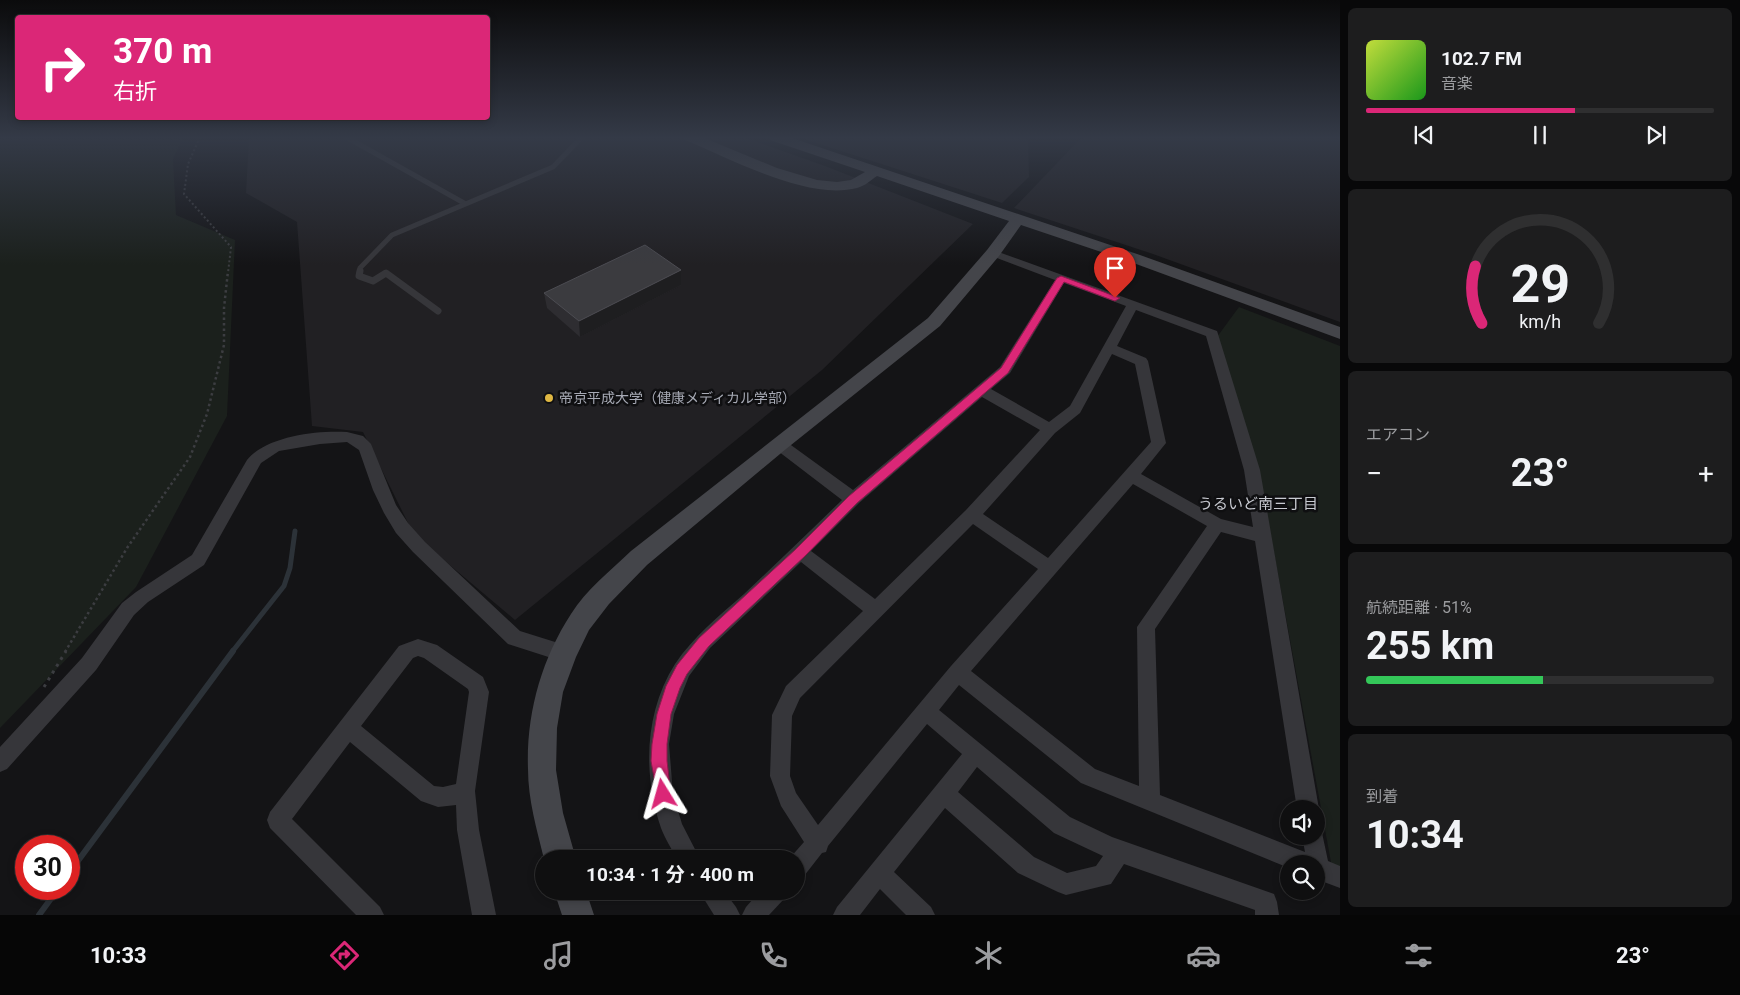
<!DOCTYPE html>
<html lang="ja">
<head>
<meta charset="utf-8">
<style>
	body { margin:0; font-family:Roboto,"Noto Sans JP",sans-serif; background:#1d1d1e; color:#f1f3f6; height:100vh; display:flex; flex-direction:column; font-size:19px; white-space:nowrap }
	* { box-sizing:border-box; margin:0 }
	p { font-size:16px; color:#9b9c9f }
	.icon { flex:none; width:28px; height:28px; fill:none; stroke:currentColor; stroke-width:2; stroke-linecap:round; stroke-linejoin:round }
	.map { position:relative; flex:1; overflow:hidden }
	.side { display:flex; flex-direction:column; gap:8px; padding:8px; background:#080809; width:400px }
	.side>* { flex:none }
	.hud { position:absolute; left:15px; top:15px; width:475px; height:105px; border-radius:5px; box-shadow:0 2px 8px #0003,0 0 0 1px #2f2f30; background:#db2777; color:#fff; overflow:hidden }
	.controls { position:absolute; left:1280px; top:800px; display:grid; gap:10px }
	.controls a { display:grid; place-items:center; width:45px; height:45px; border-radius:50%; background:#0f0f10; box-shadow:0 2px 8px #0003,0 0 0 1px #2f2f30; font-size:25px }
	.speed { position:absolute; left:15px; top:835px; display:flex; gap:10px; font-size:25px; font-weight:700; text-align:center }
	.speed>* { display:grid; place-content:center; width:65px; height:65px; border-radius:50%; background:#0f0f10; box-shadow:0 2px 8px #0003,0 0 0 1px #2f2f30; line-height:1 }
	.speed .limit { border:8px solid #d22; background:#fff; color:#111 }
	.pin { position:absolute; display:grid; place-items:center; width:42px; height:42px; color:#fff; margin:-51px -21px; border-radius:50% 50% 50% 0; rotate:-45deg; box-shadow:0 0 5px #0007 }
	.pin .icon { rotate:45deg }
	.me { position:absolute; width:55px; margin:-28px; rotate:352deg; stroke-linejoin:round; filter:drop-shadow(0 0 4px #0008) }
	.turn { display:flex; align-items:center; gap:18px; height:105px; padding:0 15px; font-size:22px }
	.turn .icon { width:65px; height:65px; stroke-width:2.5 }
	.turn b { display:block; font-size:35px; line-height:42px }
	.big { font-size:38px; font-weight:700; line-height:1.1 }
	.side .widget { flex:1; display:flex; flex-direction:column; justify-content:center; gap:8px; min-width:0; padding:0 18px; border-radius:8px; background:#1d1d1e }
	.side .dial { align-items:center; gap:0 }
	.dial svg { height:130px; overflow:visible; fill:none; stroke:#2f2f30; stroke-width:7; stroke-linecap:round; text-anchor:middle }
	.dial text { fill:#f1f3f6; stroke:none }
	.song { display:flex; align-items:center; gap:15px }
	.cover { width:60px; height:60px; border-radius:8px; background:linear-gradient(135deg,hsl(70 70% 55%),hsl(120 70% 35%)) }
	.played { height:5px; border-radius:2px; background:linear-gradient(90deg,#db2777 60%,#2f2f30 60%) }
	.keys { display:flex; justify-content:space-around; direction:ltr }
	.heat { display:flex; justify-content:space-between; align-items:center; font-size:28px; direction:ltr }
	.charge { height:8px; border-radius:4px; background:linear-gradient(90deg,#34c759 51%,#2f2f30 0) }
	.trip { position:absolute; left:535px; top:850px; width:270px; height:50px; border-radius:25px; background:#0f0f10; box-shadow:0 2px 8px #0003,0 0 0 1px #2f2f30; font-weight:700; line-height:50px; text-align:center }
	.tab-bar { display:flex; height:80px; justify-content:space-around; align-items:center; background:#060606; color:#9b9c9f }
	.tab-bar .icon { width:35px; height:35px }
	.tab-bar .selected { color:#db2777 }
	.tab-bar b { font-size:22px; color:#f1f3f6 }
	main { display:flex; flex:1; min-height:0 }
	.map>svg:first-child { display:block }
	.built { fill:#212023 }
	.green { fill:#1b201c }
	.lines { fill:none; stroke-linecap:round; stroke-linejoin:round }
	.stream-far1 { stroke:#2c3238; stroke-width:5 }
	.stream { stroke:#2c3238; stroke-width:6 }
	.path-far2 { stroke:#3c3d41; stroke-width:2; stroke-dasharray:2 2.5; stroke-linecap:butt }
	.path-far1 { stroke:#3c3d41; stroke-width:2.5; stroke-dasharray:2.5 3; stroke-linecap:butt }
	.path { stroke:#3c3d41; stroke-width:3; stroke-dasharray:3 5; stroke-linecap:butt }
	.lane-far1 { stroke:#36363a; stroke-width:5 }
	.lane { stroke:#36363a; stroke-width:7 }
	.street { fill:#36363a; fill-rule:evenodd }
	.secondary { fill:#44454a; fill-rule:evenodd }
	.wall { fill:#2e2d31 }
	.shaded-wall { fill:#1e1e20 }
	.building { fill:#3b3b3f; stroke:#4c4c52 }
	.route { fill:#db2777; stroke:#8e194d }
	.poi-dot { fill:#dfb743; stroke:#0f0f11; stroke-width:2 }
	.labels { text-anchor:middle; stroke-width:5; stroke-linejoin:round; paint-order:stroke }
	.poi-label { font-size:14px; fill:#a7aab5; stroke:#0f0f11; text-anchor:start }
	.neighbourhood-label { font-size:15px; fill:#c8cad1; stroke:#0f0f11 }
</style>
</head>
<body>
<main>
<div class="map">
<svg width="1340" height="915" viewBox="0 0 1340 915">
	<rect width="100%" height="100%" fill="#141416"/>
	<g class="built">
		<polygon points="251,137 743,137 825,166 973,224 822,370 515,620 414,535 363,432 312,426 297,222 246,193 249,139"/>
		<polygon points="798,137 1028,137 1029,177 1002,203"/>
		<polygon points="1082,137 1340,137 1340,322 1153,254 1014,208"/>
	</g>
	<g class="green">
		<polygon points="0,137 183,137 173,159 176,215 235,240 227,416 136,587 0,728"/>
		<polygon points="1239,307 1340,346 1340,882 1333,873 1259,471 1217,337"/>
	</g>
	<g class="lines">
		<polyline class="stream-far1" points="232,652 284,586 290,568 295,531"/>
		<g class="stream">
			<polyline points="69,873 233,651"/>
			<polyline points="39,915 58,889"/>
		</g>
		<polyline class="path-far2" points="200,137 188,164 184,194 231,247 228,273"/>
		<polyline class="path-far1" points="65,652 127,548 190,457 207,414 224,345 224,308 228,271"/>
		<polyline class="path" points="44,687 66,651"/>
		<g class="lane-far1">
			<polyline points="346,137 464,203"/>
			<polyline points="359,273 360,268 392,235 553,167 582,137"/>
		</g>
		<polyline class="lane" points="360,271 359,276 373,281 386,273 438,311"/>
		<g class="street">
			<path d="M993,250L1217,331L1218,334L1260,470L1319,809L1316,815V809H1297L1255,541L1221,532L1155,629L1160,795L1305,852L1302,836H1316V827L1321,828L1328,861L1340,866V888L1316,879V864H1289V868L1081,783L959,685L939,710L1070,817L1112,837L1274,894L1277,902L1279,915H1255V910L1124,864L1111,884L1066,895L1058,892L1018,873L945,808L894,872L931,907L935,915H906L880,889L860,915H833L837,907L962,754L927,724L828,846L826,852L822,853L804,876L796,879V859H789L804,842L781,806L770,776L772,715L786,686L863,611L801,562L710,648L689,676L674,714L669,744L673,794L682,824L700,859H677C672,849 665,839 661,828C643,775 644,713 675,664C693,637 720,615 744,594C777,563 810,531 842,500L774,448L772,444L774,440L779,439L784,440L853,490L1000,367L1055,280L989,255L987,253ZM1064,283L1126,306L1070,406L1049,422L991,389L1010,373ZM1136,310L1206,336L1244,470L1253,527L1221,519L1141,474L1166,443L1148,361L1146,358L1117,346ZM1112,354L1135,364L1151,442L1048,558L983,514L1055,433L1080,413ZM982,397L1040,430L966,510L875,599L811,551L859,503ZM1133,484L1207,526L1137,627L1139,786L1095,769L971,671ZM973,524L1038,569L951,666L818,825L796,793L790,776L792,716L800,698ZM977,767L1054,833L1103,856L1096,866L1067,873L1034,857L958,792Z"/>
			<path d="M347,432L363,436L371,444L396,505L408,523L425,542L520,631L571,647L573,653L571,659L564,662L508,644L413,552L396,533L384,513L373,490L359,450L347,442L320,444L279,451L261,463L204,565L148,602L134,615L96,670L7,769L0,772V747L82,658L122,603L136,592L192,555L247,460C266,436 318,430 347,432Z"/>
			<path d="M418,639L437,645L483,677L489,692L475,791L479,830L496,915H472L457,830L456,805L438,807L421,801L350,742L292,819L380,907L384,915H356L270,828L267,820L270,812L399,646ZM418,656L424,658L468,689L469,692L456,784L443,787L434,786L361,726L413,658Z"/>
			<polygon points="699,891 724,891 736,907 740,915 714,915"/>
			<polygon points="760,891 787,891 784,899 769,915 742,915 746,907"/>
		</g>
		<g class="secondary">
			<path d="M684,137H702L777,168L817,180L837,182L851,180L865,172L770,140L769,137H789L1140,255L1340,327V339L1128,261L1021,225L999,256L940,326L786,449L647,565L609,604L589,630L576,657L563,692L557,728L556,770L563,813L576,859H544C537,830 528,800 528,769C526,715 541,660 571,614C586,590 610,571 631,551L928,318L987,250L1009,221L877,176C871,180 865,186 857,188C807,201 732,159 685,140Z"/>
			<polygon points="554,891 586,891 594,915 562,915"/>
		</g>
	</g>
	<polygon class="wall" points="681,270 681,285 580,337 547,308 544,293"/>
	<polygon class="shaded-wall" points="681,270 681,285 580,337 579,321"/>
	<polygon class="building" points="645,245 681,270 579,321 544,293"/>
	<linearGradient id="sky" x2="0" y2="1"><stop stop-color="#0b0b0c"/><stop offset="0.52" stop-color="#343a47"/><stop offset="1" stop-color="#343a47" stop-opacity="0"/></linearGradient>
	<rect width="1340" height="265" fill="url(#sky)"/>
	<polygon class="route" points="1061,276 1120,298 1115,301 1112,300 1064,282 1008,373 857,503 805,556 709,646 687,674 680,688 671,714 667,744 667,761 671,794 669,800 663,802 658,800 651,761 652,744 657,714 666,686 677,665 699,638 796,549 849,496 1001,368 1057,278"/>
	<circle class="poi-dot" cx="549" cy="398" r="5"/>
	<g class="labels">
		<g class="poi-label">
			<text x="559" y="403">帝京平成大学（健康メディカル学部）</text>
		</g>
		<g class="neighbourhood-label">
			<text x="1258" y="509">うるいど南三丁目</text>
		</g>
	</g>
</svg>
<div class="controls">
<a><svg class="icon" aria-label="sound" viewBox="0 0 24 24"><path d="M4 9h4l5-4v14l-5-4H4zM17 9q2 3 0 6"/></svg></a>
<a><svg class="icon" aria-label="search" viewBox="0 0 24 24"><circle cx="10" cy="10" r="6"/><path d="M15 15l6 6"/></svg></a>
</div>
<div class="speed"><div class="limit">30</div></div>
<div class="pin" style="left:1115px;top:298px;background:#d93025"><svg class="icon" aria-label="arrive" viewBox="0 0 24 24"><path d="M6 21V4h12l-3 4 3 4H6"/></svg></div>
<svg class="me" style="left:663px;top:794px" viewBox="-20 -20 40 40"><path d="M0-17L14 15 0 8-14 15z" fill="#db2777" stroke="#fff" stroke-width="4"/></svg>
<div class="trip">10:34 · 1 分 · 400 m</div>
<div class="hud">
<div class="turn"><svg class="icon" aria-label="right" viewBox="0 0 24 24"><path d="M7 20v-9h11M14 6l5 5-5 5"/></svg><div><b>370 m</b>右折</div></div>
</div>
</div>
<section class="side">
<div class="widget">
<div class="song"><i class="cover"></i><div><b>102.7 FM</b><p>音楽</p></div></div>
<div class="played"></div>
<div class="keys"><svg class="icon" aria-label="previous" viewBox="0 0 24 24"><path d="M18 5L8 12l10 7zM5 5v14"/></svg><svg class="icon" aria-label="pause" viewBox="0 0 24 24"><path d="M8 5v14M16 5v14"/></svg><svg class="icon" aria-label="next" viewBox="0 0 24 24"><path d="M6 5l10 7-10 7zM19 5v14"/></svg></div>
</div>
<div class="widget dial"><svg viewBox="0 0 100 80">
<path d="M14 69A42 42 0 1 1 86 69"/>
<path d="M14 69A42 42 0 0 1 10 34" stroke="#db2777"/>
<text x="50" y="56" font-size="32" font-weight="700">29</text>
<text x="50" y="72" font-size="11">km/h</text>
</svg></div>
<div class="widget"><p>エアコン</p>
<div class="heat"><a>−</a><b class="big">23°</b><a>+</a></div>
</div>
<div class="widget"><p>航続距離 · 51%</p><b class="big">255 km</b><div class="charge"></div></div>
<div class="widget"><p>到着</p><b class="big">10:34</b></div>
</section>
</main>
<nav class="tab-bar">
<b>10:33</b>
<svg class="icon selected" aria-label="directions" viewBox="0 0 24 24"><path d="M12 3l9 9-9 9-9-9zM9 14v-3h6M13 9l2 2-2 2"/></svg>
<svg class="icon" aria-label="music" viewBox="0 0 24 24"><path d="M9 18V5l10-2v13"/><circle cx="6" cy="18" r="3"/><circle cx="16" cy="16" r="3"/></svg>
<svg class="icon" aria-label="phone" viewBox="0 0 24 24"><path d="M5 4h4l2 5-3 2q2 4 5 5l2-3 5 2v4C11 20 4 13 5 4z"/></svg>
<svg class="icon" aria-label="climate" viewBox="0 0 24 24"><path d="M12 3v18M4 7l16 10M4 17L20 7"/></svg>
<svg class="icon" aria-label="car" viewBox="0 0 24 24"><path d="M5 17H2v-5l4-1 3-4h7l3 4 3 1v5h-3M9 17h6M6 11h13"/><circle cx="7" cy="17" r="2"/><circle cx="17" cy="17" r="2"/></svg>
<svg class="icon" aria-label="filters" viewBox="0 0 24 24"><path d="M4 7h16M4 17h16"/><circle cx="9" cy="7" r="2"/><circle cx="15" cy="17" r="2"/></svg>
<b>23°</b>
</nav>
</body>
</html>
